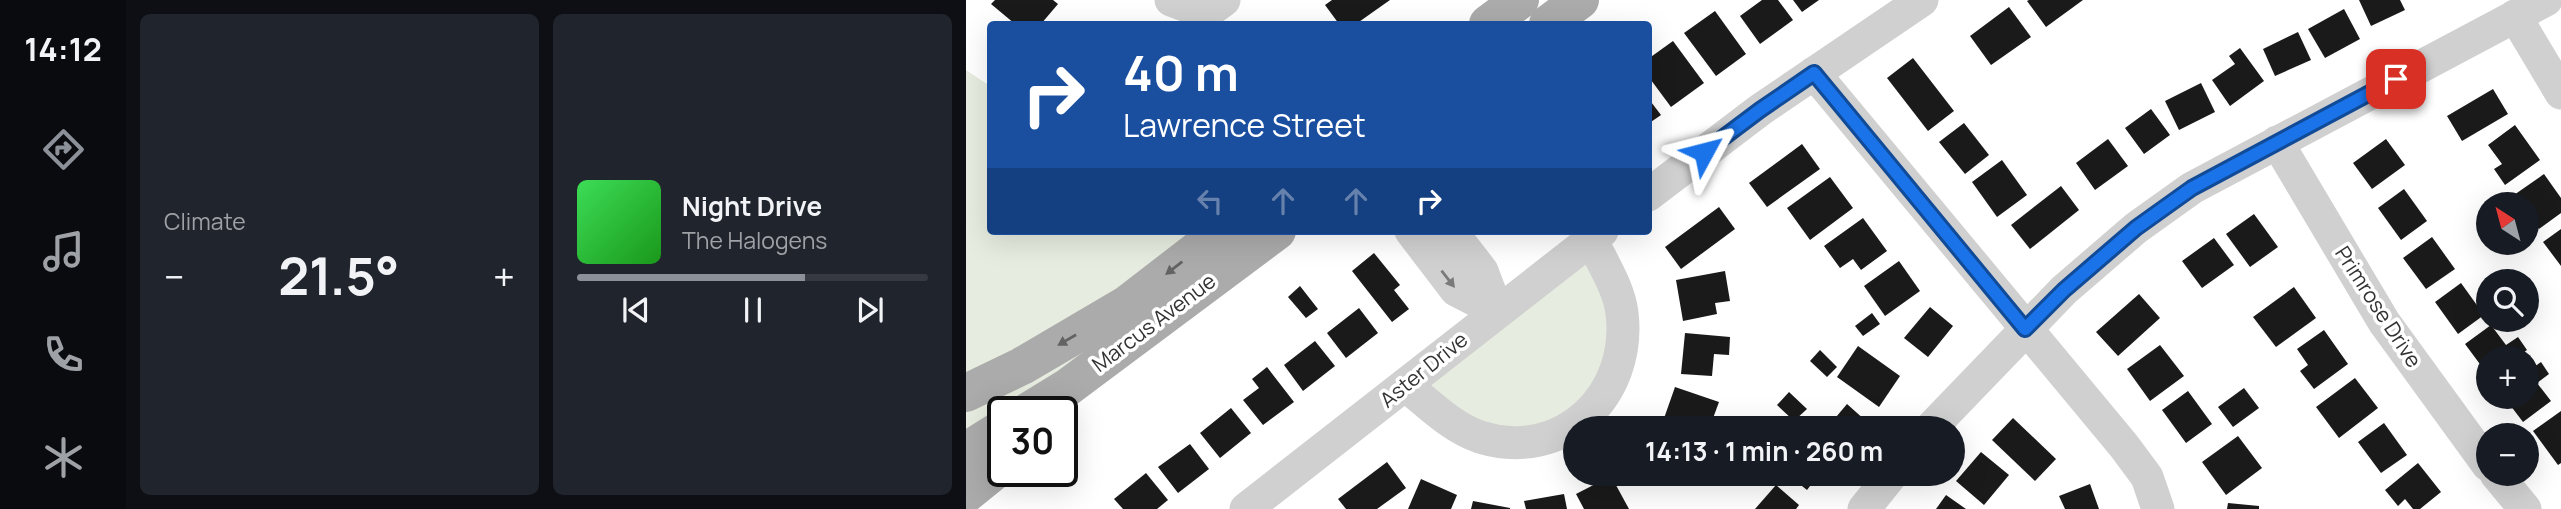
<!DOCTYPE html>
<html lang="en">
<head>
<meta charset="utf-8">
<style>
	body { margin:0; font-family:Manrope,sans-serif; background:#20242c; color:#f1f3f6; height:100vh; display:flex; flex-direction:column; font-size:26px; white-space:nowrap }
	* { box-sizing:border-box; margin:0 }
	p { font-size:23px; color:#9ea1a6 }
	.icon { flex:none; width:38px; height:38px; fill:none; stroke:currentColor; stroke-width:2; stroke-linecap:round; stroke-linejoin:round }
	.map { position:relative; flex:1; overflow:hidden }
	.panel { display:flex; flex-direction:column; gap:14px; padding:14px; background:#0d0f14; width:840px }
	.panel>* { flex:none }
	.banner { position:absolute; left:21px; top:21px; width:665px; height:214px; border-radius:7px; box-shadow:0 7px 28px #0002; background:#1a4fa0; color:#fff; overflow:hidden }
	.needle { width:46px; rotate:324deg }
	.buttons { position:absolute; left:1510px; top:192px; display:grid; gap:14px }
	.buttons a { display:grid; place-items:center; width:63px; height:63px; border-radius:50%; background:#171b24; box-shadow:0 7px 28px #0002; font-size:35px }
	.speed { position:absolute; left:21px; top:396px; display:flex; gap:14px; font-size:35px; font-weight:700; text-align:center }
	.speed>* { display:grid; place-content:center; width:91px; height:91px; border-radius:50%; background:#171b24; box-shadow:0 7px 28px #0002; line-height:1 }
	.speed .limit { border:4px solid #111; border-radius:10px; background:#fff; color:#111 }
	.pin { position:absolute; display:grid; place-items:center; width:60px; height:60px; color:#fff; margin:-30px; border-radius:14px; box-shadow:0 4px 10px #0006 }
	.me { position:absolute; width:77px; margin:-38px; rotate:52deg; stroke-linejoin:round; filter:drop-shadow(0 0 5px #0008) }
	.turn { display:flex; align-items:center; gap:24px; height:147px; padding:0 21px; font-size:32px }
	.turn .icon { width:91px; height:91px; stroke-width:2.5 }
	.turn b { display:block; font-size:49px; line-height:60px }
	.lanes { display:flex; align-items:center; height:66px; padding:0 21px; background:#0003; justify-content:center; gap:35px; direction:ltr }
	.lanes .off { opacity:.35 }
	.big { font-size:52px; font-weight:700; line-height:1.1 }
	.panel .widget { flex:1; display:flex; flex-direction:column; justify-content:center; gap:10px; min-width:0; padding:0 24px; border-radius:10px; background:#20242c }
	.song { display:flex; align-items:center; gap:21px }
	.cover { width:84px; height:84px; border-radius:10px; background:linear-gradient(135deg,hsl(130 70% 55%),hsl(120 70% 35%)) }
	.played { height:7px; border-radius:4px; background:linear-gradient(90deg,#8c9099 65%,#363941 65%) }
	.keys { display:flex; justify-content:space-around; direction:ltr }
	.heat { display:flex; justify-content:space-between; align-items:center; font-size:38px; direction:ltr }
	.panel .tiles { flex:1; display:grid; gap:14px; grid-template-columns:repeat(2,1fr) }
	.trip { position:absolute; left:597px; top:416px; width:402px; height:70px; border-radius:35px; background:#171b24; box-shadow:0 7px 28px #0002; font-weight:700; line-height:70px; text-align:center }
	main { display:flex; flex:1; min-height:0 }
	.tab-bar { display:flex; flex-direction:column; width:126px; justify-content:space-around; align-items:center; background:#090b0e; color:#9ea1a6 }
	.tab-bar .icon { width:49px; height:49px }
	.tab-bar .current { color:#8c9099 }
	.tab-bar b { font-size:32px; color:#f1f3f6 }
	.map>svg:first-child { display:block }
	.green { fill:#e6ecdf }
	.building { fill:#1a1a1a }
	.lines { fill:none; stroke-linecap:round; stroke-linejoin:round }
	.minor { stroke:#d0d0d0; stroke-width:33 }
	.major { stroke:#ababab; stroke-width:38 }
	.oneway { fill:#636363 }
	.oneway2 { fill:#7a7a7a }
	.route-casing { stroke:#114b97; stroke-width:18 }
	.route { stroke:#1a73e8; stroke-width:12 }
	.labels { text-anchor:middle; stroke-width:7; stroke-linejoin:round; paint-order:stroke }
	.street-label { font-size:21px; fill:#333; stroke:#fff }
</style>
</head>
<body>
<main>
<nav class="tab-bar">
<b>14:12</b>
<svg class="icon current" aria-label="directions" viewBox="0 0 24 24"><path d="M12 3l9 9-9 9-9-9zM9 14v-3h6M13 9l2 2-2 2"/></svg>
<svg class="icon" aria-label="music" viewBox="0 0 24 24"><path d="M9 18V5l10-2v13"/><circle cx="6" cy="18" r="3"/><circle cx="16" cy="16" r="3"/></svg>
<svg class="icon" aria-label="phone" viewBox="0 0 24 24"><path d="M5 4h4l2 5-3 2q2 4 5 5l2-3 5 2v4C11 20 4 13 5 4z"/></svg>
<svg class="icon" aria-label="climate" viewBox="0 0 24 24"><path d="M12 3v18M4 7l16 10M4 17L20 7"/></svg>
</nav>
<section class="panel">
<div class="tiles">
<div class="widget"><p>Climate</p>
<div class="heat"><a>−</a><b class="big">21.5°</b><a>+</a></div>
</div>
<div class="widget">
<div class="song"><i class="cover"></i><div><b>Night Drive</b><p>The Halogens</p></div></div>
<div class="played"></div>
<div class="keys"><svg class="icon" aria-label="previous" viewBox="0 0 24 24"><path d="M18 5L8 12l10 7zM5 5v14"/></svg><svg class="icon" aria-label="pause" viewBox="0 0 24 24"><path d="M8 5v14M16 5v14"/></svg><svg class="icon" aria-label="next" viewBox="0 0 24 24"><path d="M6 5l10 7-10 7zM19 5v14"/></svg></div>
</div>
</div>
</section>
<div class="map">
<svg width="1595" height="509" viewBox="0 0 1595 509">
	<rect width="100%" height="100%" fill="#fff"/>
	<g class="green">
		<polygon points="0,70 24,86 24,231 247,231 192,304 0,451"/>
		<polygon points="446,231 485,231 532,310 625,239 653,298 637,399 535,441 439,385 531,311"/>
	</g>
	<g class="building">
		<polygon points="29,0 87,0 92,4 75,24 49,24 25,4"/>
		<polygon points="366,0 424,0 390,24 373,24 359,5"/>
		<polygon points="796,0 812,0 827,20 794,44 774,16"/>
		<polygon points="827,0 853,0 836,12"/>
		<polygon points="1063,0 1117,0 1080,27 1061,1"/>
		<polygon points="1393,0 1434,0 1439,10 1405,26"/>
		<polygon points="1043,7 1065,37 1025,65 1004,36"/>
		<polygon points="1378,9 1394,39 1359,58 1342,29"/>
		<polygon points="749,11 780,54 750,76 718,33"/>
		<polygon points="1332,32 1345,60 1309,76 1297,49"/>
		<polygon points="707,41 738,83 705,107 682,76 682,59"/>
		<polygon points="1274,48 1298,81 1264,106 1246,80 1269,64 1263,56"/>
		<polygon points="947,58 988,111 962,131 921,78"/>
		<polygon points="1235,83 1249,112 1213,130 1199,101"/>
		<polygon points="1527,89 1542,114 1496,141 1481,116"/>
		<polygon points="682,98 695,115 682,124"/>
		<polygon points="1185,109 1204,135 1178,154 1159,128"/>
		<polygon points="998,123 1023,155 999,174 973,142"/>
		<polygon points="1549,125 1574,160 1539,185 1528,169 1536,164 1522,145"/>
		<polygon points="1142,139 1162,166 1129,190 1110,163"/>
		<polygon points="1420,139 1439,165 1406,189 1387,163"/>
		<polygon points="836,144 854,169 801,207 783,183"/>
		<polygon points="1036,160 1061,195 1031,217 1006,182"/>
		<polygon points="1578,174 1595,198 1595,213 1573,229 1561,214 1561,205 1555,205 1548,195"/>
		<polygon points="864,177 887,208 844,240 821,208"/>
		<polygon points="1095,186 1113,210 1064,249 1045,225"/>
		<polygon points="1438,189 1461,221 1435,240 1412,208"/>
		<polygon points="753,207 769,229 715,269 699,247"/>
		<polygon points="1288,214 1312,247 1284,267 1260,234"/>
		<polygon points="897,218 921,251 895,270 887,259 874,268 858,246"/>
		<polygon points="1595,229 1595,266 1577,242"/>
		<polygon points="1466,237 1489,269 1460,289 1437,258"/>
		<polygon points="1248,238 1268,265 1236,288 1216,261"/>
		<polygon points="408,253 434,285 428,290 443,309 426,322 386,271"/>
		<polygon points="933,261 954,291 919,316 898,286"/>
		<polygon points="759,271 764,301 749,303 751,314 717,321 710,280"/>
		<polygon points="1495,283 1518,315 1492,334 1469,302"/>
		<polygon points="334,286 352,309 340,318 322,297"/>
		<polygon points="1328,287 1350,318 1310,347 1287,317"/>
		<polygon points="1173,294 1194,318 1152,356 1130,332"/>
		<polygon points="964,307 987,326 962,357 938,338"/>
		<polygon points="393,308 412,333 380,358 361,333"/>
		<polygon points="906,313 914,324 897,336 889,326"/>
		<polygon points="1525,325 1540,345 1552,337 1561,350 1548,359 1522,359 1522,375 1499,344"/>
		<polygon points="1358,330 1382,364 1348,389 1334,371 1342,365 1331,349"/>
		<polygon points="719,333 764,337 763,355 748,354 746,376 715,374"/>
		<polygon points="349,341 369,366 337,391 318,365"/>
		<polygon points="1194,345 1218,376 1184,401 1161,369"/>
		<polygon points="892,346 934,376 913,407 871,377"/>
		<polygon points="854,350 871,367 861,377 844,361"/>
		<polygon points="1575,362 1583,374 1571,383 1585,401 1557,422 1538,397 1561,397 1561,372"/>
		<polygon points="301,367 328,402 297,425 277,400 293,388 286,379"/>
		<polygon points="1389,378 1412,408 1373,438 1350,407"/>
		<polygon points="709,387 753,402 743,429 709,429 696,424"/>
		<polygon points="1278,388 1293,408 1267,427 1252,407"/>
		<polygon points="1222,391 1246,424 1220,443 1196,410"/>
		<polygon points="823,392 841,409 828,421 811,405"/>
		<polygon points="881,404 900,421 893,429 860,429"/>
		<polygon points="265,408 285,433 254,458 234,433"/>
		<polygon points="1595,411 1595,463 1592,465 1567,431"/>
		<polygon points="1047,418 1090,459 1069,481 1026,440"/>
		<polygon points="1418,423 1441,455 1415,473 1392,442"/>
		<polygon points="1272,436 1296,468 1260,495 1236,462"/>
		<polygon points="224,444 243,469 212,493 192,467"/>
		<polygon points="1015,452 1043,475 1018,505 990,481"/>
		<polygon points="421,462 440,488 411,509 380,509 372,499"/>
		<polygon points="1452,463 1475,492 1454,509 1447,509 1439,499 1432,506 1419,490"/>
		<polygon points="180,473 202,500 191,509 157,509 148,499"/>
		<polygon points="671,474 693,474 683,485"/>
		<polygon points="821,474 853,474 841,490"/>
		<polygon points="645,476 663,509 618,509 610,494"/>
		<polygon points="455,479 491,495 485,509 442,509"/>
		<polygon points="1124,484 1133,509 1099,509 1093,496"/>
		<polygon points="810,485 833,505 830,509 789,509"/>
		<polygon points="598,494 601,509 560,509 558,501"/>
		<polygon points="980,495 1000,509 970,509"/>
		<polygon points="507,501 544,508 544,509 505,509"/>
		<polygon points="1262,503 1293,506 1293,509 1261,509"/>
	</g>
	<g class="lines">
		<g class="minor">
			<polyline points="205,0 240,13 258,0"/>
			<polyline points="1549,16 1595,93"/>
			<polyline points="848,73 1158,446 1181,477 1192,509"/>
			<polyline points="1311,142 1418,322 1522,465"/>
			<polyline points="682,195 794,110 956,0"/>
			<polyline points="445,231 490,290 531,311"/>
			<polyline points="485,231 516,271 531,311"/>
			<path d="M439,385C462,403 486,428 514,437C597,463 666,395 656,313C653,288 636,262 625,239"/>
			<polyline points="964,429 1098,290 1170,228 1226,188 1580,0"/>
			<polyline points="1530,474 1559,509"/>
			<polyline points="280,509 636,231"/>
			<polyline points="898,509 926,474"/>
		</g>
		<g class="major">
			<polyline points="522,24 554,0"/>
			<polyline points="582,24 614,0"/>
			<polyline points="0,393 56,366 160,305 256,231"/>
			<polyline points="63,411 102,387 311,231"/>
			<polyline points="0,451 37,428"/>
			<polyline points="0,494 37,464"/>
		</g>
	</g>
	<defs><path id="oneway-solid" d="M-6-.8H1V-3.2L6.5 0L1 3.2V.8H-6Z" transform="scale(1.75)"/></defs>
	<g class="oneway">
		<use href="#oneway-solid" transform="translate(208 268) rotate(142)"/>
		<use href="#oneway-solid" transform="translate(101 340) rotate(150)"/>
	</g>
	<use class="oneway2" href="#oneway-solid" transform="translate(482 279) rotate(52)"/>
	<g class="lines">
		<defs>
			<polyline id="route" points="738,152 794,110 848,73 1059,329 1098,290 1170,228 1226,188 1430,79"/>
		</defs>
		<use href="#route" class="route-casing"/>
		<use href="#route" class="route"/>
	</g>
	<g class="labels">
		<g class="street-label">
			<text transform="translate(1412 307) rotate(57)" y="7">Primrose Drive</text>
			<text transform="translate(188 323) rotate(-37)" y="7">Marcus Avenue</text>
			<text transform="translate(458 370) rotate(-39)" y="7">Aster Drive</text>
		</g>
	</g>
</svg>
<div class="buttons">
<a><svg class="needle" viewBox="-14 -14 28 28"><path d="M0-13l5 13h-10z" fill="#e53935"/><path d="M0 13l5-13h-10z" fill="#9ea1a6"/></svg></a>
<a><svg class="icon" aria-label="search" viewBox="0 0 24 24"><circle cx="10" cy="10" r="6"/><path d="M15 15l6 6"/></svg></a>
<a>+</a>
<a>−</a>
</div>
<div class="speed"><div class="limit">30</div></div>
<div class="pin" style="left:1430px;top:79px;background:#d93025"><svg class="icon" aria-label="arrive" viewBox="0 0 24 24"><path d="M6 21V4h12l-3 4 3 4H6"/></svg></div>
<svg class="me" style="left:738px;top:152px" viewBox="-20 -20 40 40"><path d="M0-17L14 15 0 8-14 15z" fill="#1a73e8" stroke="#fff" stroke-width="4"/></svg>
<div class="trip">14:13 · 1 min · 260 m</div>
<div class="banner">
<div class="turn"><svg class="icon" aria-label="right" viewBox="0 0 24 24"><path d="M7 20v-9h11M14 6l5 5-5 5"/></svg><div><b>40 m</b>Lawrence Street</div></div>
<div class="lanes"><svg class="icon off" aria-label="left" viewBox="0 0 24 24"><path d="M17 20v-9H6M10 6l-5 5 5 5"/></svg><svg class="icon off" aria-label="ahead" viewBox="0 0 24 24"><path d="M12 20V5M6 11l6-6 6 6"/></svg><svg class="icon off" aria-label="ahead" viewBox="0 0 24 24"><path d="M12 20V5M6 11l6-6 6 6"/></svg><svg class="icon" aria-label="right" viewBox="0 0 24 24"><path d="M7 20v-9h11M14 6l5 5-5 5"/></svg></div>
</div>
</div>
</main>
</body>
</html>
